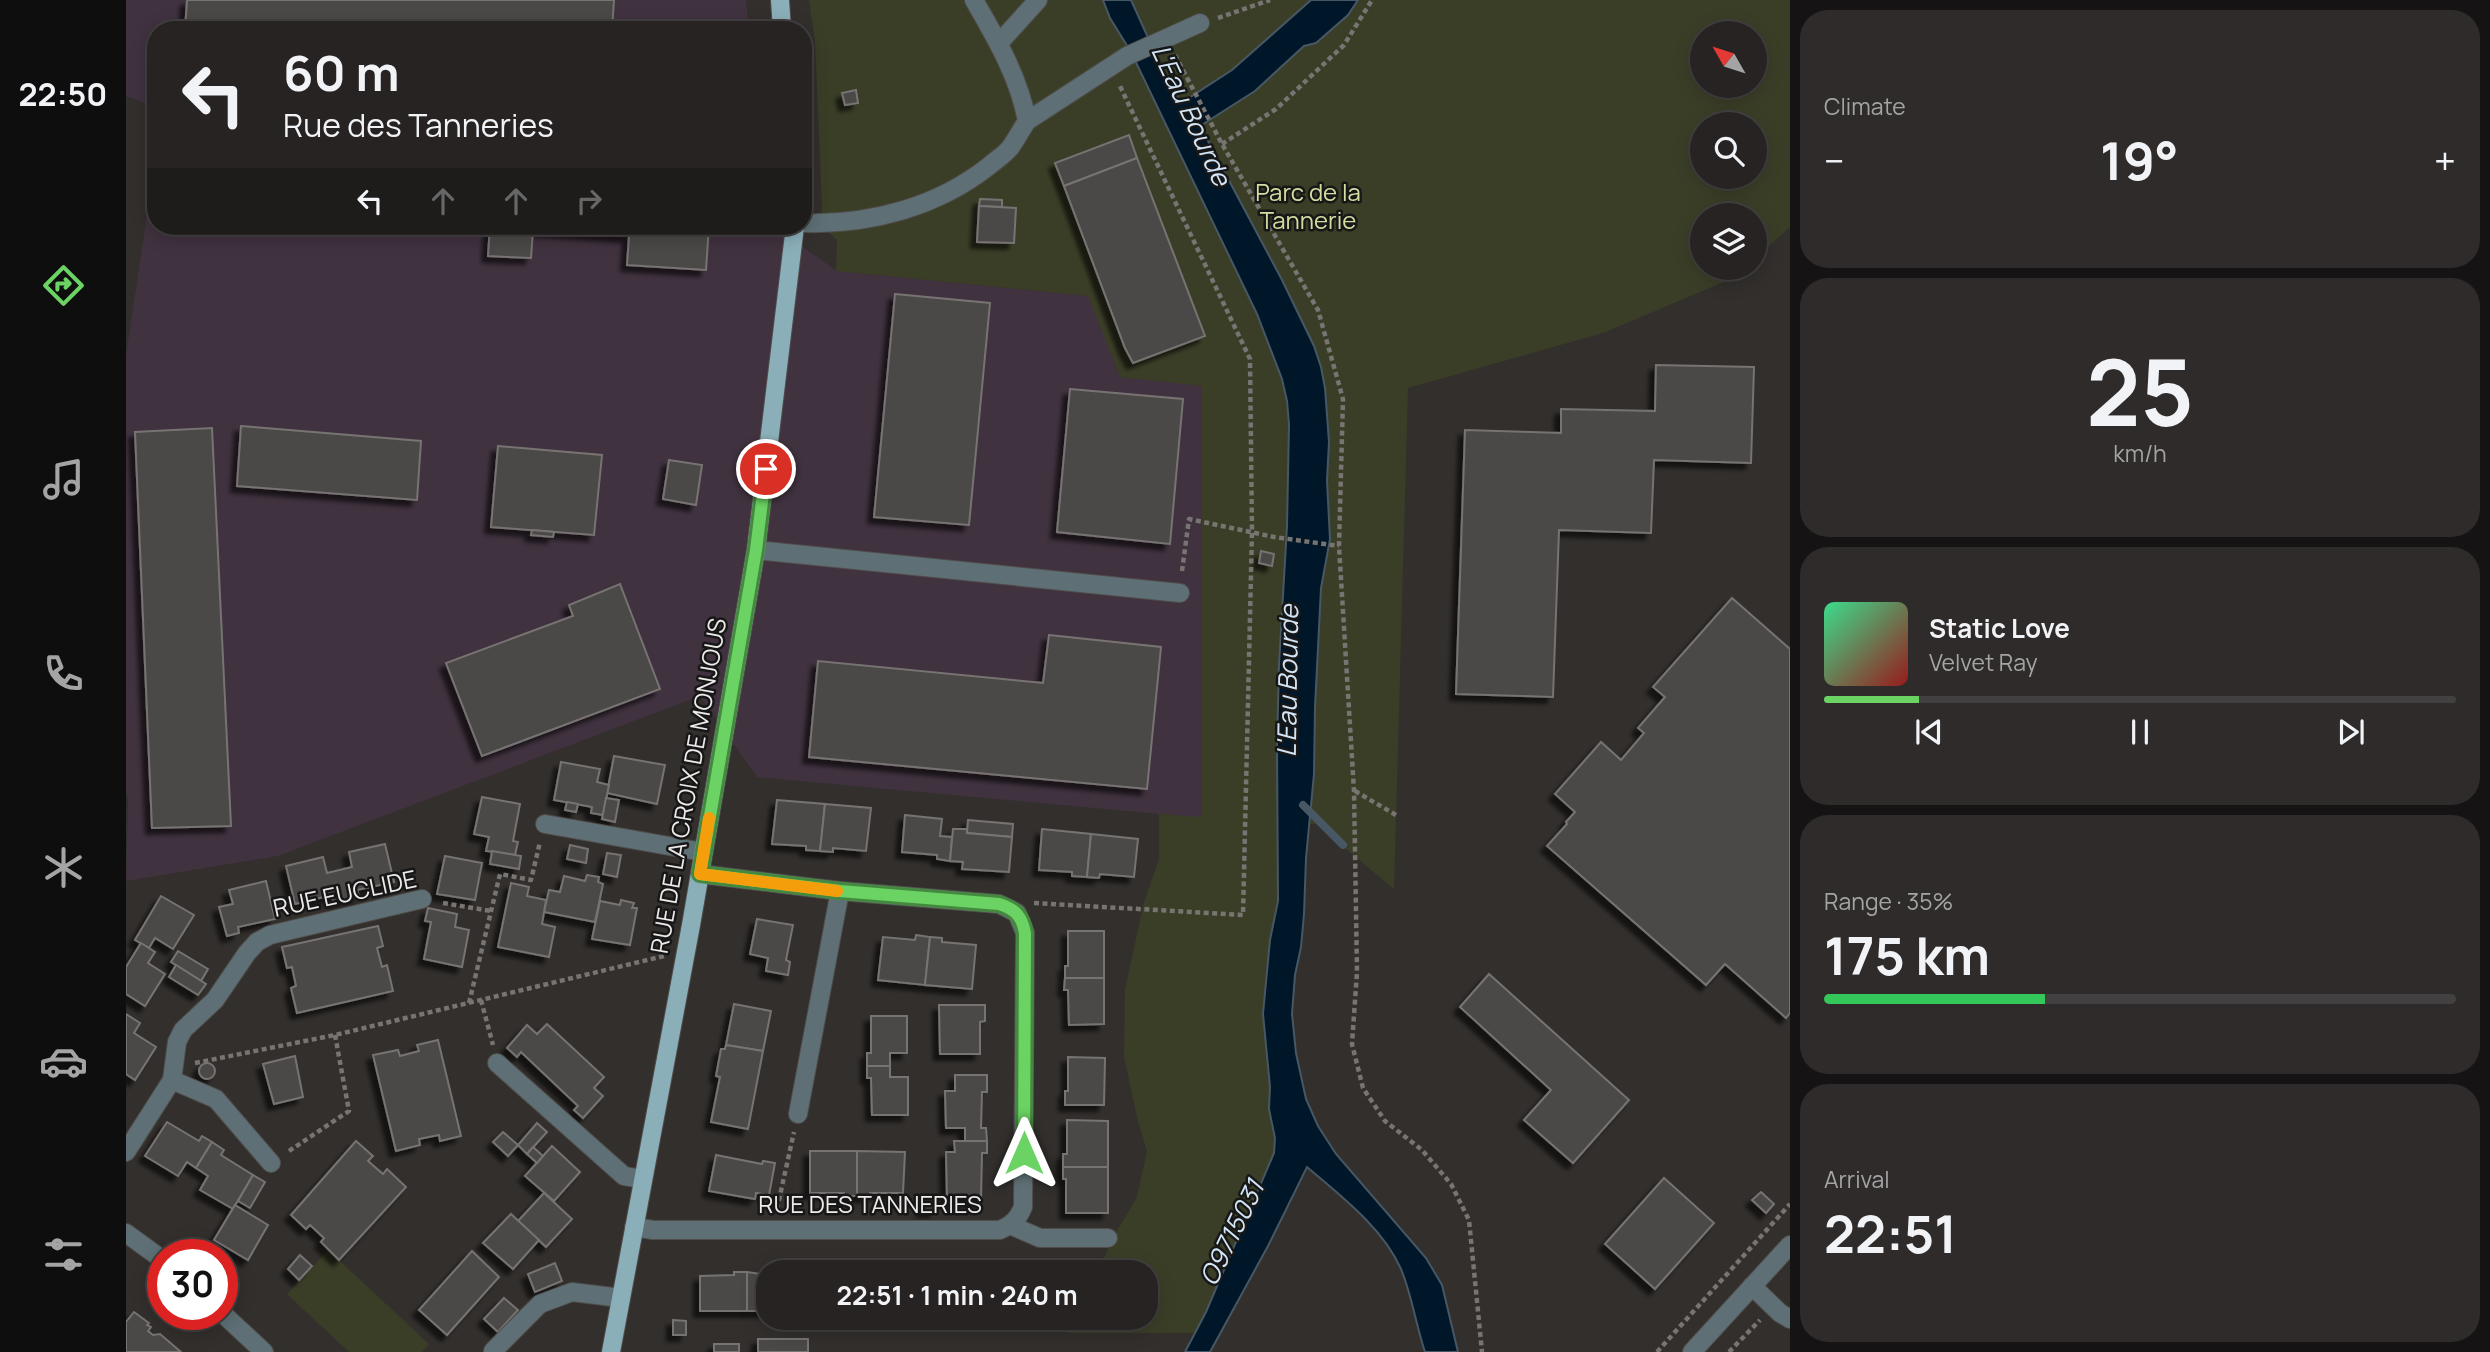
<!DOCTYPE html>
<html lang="en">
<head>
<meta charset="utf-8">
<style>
	body { margin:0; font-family:Manrope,sans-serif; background:#2e2b2a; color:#f1f3f6; height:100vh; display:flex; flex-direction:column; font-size:26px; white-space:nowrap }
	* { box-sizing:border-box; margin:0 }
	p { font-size:23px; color:#a4a4a5 }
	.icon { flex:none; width:38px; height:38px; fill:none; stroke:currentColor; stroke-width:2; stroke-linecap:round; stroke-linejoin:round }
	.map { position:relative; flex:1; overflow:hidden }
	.sheet { display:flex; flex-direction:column; gap:10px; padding:10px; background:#151313; width:700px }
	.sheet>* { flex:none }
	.hud { position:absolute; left:21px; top:21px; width:665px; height:214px; border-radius:28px; box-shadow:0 4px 18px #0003,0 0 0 2px #424040; background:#262322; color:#f1f3f6; overflow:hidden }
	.needle { width:46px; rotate:309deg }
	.fabs { position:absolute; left:1564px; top:21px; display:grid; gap:14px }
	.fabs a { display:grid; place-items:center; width:77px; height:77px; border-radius:50%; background:#262322; box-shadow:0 4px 18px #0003,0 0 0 2px #424040; font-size:35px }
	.speed { position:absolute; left:21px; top:1239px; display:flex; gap:14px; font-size:35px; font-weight:700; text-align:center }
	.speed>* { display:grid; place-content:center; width:91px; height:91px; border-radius:50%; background:#262322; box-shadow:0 4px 18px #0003,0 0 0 2px #424040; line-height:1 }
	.speed .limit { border:10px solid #d22; background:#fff; color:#111 }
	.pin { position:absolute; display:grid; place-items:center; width:60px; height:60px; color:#fff; margin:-30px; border:4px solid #fff; border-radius:50%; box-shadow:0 2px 7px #0007 }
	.me { position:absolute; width:77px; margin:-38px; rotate:0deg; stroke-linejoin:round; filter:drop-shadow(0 0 5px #0008) }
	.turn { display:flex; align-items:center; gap:24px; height:147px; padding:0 21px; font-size:32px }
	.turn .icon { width:91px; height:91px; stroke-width:2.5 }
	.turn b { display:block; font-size:49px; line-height:60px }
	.lanes { display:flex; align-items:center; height:66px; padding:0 21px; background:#0003; justify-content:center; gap:35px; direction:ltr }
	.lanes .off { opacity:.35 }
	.big { font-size:52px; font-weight:700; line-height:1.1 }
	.sheet .card { flex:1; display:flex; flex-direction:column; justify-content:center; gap:10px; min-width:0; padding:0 24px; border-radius:28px; background:#2e2b2a }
	.sheet .dial { align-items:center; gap:0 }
	.dial b { font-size:91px; line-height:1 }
	.song { display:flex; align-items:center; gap:21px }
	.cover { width:84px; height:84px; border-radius:10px; background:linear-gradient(135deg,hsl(150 70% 55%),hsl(0 70% 35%)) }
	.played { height:7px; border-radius:4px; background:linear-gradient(90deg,#6ad363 15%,#424040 15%) }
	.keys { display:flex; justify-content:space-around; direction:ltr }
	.heat { display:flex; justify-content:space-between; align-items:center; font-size:38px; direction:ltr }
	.charge { height:10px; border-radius:5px; background:linear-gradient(90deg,#34c759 35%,#424040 0) }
	.trip { position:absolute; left:630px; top:1260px; width:402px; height:70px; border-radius:28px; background:#262322; box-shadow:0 4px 18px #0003,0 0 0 2px #424040; font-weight:700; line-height:70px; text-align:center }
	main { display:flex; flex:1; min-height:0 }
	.dock { display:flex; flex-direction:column; width:126px; justify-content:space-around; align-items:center; background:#0f0e0e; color:#a4a4a5 }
	.dock .icon { width:49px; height:49px }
	.dock .active { color:#6ad363 }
	.dock b { font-size:32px; color:#f1f3f6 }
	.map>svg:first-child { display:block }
	.industrial { fill:#40323f }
	.green { fill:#3b3e27; fill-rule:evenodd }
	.water { fill:#00172a; stroke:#475764; stroke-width:2 }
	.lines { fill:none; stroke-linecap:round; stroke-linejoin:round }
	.stream { stroke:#475764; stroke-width:8 }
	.building { fill:#4b4846; stroke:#777372; stroke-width:2; filter:url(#shadow) }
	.minor-casing { stroke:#504d4b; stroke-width:20 }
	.major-casing { stroke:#504d4b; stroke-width:20 }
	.path { stroke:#777472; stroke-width:4.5; stroke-dasharray:5 3.5; stroke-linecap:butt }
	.minor { stroke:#5e7075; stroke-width:18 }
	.major { stroke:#8bafb9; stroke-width:18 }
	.route-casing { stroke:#458940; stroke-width:18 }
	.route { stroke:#6ad363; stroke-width:12 }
	.slow { stroke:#f59e0b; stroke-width:12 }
	.labels { text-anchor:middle; stroke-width:5; stroke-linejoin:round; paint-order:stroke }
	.park-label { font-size:24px; fill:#d4dca0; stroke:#181717 }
	.street-label { font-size:24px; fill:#edebea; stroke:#181717 }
	.water-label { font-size:26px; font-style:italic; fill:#d2e5f7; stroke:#181717 }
</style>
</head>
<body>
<main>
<nav class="dock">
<b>22:50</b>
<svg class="icon active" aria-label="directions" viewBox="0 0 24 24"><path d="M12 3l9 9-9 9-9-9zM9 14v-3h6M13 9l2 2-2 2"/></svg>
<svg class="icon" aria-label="music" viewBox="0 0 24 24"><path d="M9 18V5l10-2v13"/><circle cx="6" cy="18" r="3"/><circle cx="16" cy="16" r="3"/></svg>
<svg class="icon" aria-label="phone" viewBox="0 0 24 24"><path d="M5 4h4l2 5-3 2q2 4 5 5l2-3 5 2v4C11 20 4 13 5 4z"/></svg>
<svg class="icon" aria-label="climate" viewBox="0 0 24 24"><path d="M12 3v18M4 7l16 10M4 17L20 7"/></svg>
<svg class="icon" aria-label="car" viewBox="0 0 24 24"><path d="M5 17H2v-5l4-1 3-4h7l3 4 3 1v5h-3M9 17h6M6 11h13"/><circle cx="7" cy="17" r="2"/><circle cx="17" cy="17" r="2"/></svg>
<svg class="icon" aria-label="filters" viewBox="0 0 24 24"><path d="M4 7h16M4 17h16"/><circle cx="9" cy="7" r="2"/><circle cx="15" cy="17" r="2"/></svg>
</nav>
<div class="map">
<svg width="1664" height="1352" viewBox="0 0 1664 1352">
	<defs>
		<filter id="shadow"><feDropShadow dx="-6" dy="6" stdDeviation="2" flood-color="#0009"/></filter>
	</defs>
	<rect width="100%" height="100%" fill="#322f2d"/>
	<g class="industrial">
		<polygon points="0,0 620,0 623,30 30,30 30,107 0,96"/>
		<polygon points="30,156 30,226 647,226 711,271 963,296 994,377 1076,385 1076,818 631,777 574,696 152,856 0,881 2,800 0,792 0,355"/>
	</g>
	<g class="green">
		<path d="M683,0H1664V227L1629,259V215H1577V268H1619L1607,278L1477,333L1282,388L1268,889L1190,824H1152V901L1144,940L1137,1014L1144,1087L1143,1109L1149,1138L1148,1153L1080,1312L1068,1333H942L949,1318H1020V1272H971L991,1231L1011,1197L1021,1151L1011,1118L998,1056L999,990L1018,902L1033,859V814L1076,817V386L994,377L962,296L710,271L711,240L695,226L696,206L689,42ZM1577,33H1629V86H1577ZM1577,124H1629V177H1577Z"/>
		<polygon points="202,1250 303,1344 296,1352 223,1352 161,1294"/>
	</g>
	<path class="water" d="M977,0H1005L1024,42L1030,62L1055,103L1106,70L1185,0H1232L1222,15L1190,43L1178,46L1129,91L1074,126L1156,280L1188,346L1195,367L1199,388L1203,442L1201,481L1204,539L1195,588L1189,707L1188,774L1180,858L1178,914L1175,947L1169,975L1166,1014L1170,1053L1180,1099L1192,1126L1210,1154L1300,1258L1316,1285L1332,1352H1299C1290,1325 1286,1296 1275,1269C1257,1228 1214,1195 1181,1167L1142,1246L1084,1352H1059L1080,1312L1148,1153L1149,1138L1143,1109L1144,1087L1137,1014L1144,940L1152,901L1151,747L1153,665L1161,526L1163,424L1161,401L1156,379L1131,314L1005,52L984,18Z"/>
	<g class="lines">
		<polyline class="stream" points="1177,805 1217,845"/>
	</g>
	<g class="building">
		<polygon points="61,0 488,0 486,30 59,30"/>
		<polygon points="730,90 732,103 719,105 716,93"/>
		<polygon points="1003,135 1011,158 938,186 929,163"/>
		<polygon points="1011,158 1079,336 1007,363 999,348 938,186"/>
		<polygon points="854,199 876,200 876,207 853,206"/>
		<polygon points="853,206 890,208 888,243 851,242"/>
		<polygon points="364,226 583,226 580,270 501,265 503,236 407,230 405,258 362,256"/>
		<polygon points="769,294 864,303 843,525 748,517"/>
		<polygon points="1530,365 1628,367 1625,463 1528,460 1525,533 1433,530 1427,697 1330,694 1339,430 1435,433 1435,409 1529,411"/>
		<polygon points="944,389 1057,399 1044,544 931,532"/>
		<polygon points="115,426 295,441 291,500 111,486"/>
		<polygon points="86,428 105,826 26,828 9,432"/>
		<polygon points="372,446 476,455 468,535 365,527"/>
		<polygon points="543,460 576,465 570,505 537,499"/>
		<polygon points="406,530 428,532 427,537 405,535"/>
		<polygon points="1135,551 1148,554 1146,566 1133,563"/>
		<polygon points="494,584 534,689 356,756 320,663 447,616 443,605"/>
		<polygon points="1606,598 1664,649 1664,1013 1660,1018 1599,964 1580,985 1421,846 1441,824 1440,822 1449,812 1429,794 1475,742 1495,760 1518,733 1512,728 1539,697 1527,687"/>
		<polygon points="923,635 1035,647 1021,789 683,757 692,661 917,683"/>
		<polygon points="488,756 539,765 531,804 481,793"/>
		<polygon points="435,762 474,769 471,782 483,785 477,815 465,813 466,807 428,800"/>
		<polygon points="356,797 394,804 387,841 392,842 389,855 360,851 363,837 348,834"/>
		<polygon points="480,798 493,800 489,822 476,819"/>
		<polygon points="651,800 699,804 694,851 680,850 680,846 646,844"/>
		<polygon points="441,802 452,804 450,812 439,810"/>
		<polygon points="699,804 745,808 740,851 707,848 707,852 694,851"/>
		<polygon points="779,815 816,819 814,836 826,837 824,861 811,859 811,855 776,852"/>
		<polygon points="842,820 887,824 886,837 841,833"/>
		<polygon points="827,829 841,829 841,833 886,837 883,872 836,869 837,862 824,861"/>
		<polygon points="916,829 965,834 961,877 946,876 946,872 913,870"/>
		<polygon points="965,834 1012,839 1008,877 974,874 973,878 961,877"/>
		<polygon points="259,844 268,882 231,890 233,896 207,902 206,895 169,904 160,866 197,857 201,873 226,867 223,852"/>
		<polygon points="444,845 462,849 460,863 441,859"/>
		<polygon points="366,851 395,856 393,869 364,864"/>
		<polygon points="481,853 495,855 491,877 477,874"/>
		<polygon points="319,856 356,863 349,900 311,894"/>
		<polygon points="461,875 473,877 472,882 477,884 469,922 418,912 423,890 434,892 438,876 459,881"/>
		<polygon points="140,881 149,919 112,927 113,933 101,936 93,907 107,904 103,890"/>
		<polygon points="385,883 403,887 401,896 420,900 416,924 429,927 423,957 372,947"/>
		<polygon points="35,896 68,915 47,949 29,938 23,948 9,940"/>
		<polygon points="495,900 508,903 506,908 511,908 504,945 466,939 474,901 494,905"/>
		<polygon points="302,908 331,914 329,927 343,930 336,967 298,959 305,922 299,921"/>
		<polygon points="631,919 667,925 660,960 664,962 662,975 640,971 642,958 624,954"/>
		<polygon points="252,926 257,946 251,948 256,967 261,965 267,991 171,1013 165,988 170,986 166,967 161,968 156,947"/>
		<polygon points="942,931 978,931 978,978 939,978 939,966 942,966"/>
		<polygon points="790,935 804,937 799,985 752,980 757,937 789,940"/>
		<polygon points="804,937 816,938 816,942 850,945 846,989 799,985"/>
		<polygon points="15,943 29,952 22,963 39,974 19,1006 0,994 0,967"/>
		<polygon points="52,951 82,969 75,981 45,962"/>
		<polygon points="50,965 80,984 72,995 43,977"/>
		<polygon points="1363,974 1503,1100 1447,1163 1398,1120 1425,1090 1334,1007"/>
		<polygon points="939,978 978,978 978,1024 943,1025 942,990 938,990"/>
		<polygon points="608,1004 645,1011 637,1051 600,1045"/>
		<polygon points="813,1005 859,1005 859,1021 854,1022 854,1054 814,1054"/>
		<polygon points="0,1014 14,1023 8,1033 30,1047 9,1080 0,1074"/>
		<polygon points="745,1016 781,1016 781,1053 764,1053 764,1066 741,1066 741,1053 745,1053"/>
		<polygon points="421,1024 478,1077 468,1088 477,1096 457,1118 448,1110 452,1106 395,1052 391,1057 381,1048 401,1025 411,1034"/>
		<polygon points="312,1040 335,1136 314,1141 313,1135 293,1139 294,1145 270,1151 247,1055 272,1050 274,1056 293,1051 291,1045"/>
		<polygon points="600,1045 637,1051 622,1129 585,1122 594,1077 590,1076 595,1049 599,1049"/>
		<polygon points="169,1056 177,1097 148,1104 137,1064"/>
		<polygon points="942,1057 979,1058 978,1105 939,1105 939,1091 942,1091"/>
		<circle cx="81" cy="1071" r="8"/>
		<polygon points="741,1066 764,1066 764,1077 782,1077 782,1115 746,1115 745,1078 741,1078"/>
		<polygon points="829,1075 861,1075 861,1092 856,1092 855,1128 860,1128 861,1141 839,1141 839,1128 820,1128 819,1091 829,1091"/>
		<polygon points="941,1120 982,1121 982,1167 937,1167 937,1154 941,1154"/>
		<polygon points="41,1122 73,1141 76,1136 86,1142 70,1168 61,1162 52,1176 19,1156"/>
		<polygon points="411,1123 421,1132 401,1154 392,1145"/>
		<polygon points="377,1132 392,1145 382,1156 367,1142"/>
		<polygon points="230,1141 247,1156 242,1161 257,1174 261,1169 280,1187 213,1260 195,1242 198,1238 184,1225 180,1229 165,1215"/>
		<polygon points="828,1141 861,1141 861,1153 856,1153 855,1199 821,1199 820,1152 829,1152"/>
		<polygon points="86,1142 98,1150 95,1155 127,1175 107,1209 74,1190 82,1176 70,1168"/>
		<polygon points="426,1146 454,1172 428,1201 399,1176"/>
		<polygon points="407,1147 417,1156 411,1163 401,1154"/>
		<polygon points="684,1151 731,1151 731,1196 718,1196 718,1193 684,1193"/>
		<polygon points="731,1151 779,1152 777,1193 744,1193 744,1196 731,1196"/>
		<polygon points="590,1155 636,1164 637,1161 649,1163 643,1195 630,1193 629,1199 583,1191"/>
		<polygon points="937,1167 982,1167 982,1213 940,1213 940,1179 937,1179"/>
		<polygon points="127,1175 139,1182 124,1208 112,1201"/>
		<polygon points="1538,1178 1588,1223 1529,1289 1479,1244"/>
		<polygon points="1635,1192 1648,1204 1640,1213 1626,1200"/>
		<polygon points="418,1193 446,1219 420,1247 392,1221"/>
		<rect x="797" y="1203" width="12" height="8"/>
		<polygon points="109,1205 142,1225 122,1260 88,1240"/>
		<polygon points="385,1214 413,1240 387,1269 357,1243"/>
		<polygon points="346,1251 373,1277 321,1335 293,1310"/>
		<polygon points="174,1255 186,1266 173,1280 162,1269"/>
		<polygon points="429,1263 436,1281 409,1292 402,1274"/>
		<polygon points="608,1272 621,1272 621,1311 574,1311 574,1276 608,1275"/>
		<polygon points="621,1272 642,1275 642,1311 621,1311"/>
		<polygon points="378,1298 392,1310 372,1332 358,1319"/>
		<polygon points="8,1312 23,1323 21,1325 25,1327 22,1331 27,1335 34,1334 55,1352 0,1352 0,1322"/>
		<polygon points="547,1320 560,1321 560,1335 547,1335"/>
		<rect x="632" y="1339" width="50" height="13"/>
		<rect x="588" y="1344" width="25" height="8"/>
	</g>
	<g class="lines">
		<defs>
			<g id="minor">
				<polyline points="873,43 912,0"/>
				<polyline points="901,121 1001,56 1074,23"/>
				<path d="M677,223C744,225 811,207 863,166C870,160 878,155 884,148C890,140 895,130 901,121C893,77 870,38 848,0"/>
				<polyline points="630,550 1054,593"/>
				<polyline points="419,824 577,852"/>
				<polyline points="371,1063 498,1176 516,1179"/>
				<polyline points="46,1080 90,1099 145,1163"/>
				<polyline points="672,1114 714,891"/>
				<polyline points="0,1152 46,1080 51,1042 57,1030 89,1000 121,953 131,942 144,935 296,899"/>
				<polyline points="884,1225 914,1238 982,1238"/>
				<path d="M508,1227L527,1230H874C886,1225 892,1219 897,1207L899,933L891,913L873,904L714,891L574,874"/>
				<polyline points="0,1233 37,1260"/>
				<polyline points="1626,1286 1654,1313 1664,1319"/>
				<polyline points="96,1313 138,1352"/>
				<polyline points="367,1351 414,1304 446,1292 495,1298"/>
				<polyline points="1566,1352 1664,1245"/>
			</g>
			<g id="major">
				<polyline points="654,0 656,30"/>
				<polyline points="485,1352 565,925 630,550 669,226"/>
			</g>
		</defs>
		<use href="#minor" class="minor-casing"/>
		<use href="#major" class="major-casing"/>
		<g class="path">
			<polyline points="1092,18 1144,0"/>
			<polyline points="1049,55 1096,144 1192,310 1217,399 1213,546 1228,791 1231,972 1226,1044 1237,1088 1259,1121 1296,1150 1325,1184 1343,1220 1356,1352"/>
			<polyline points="1096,144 1150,109 1218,45 1246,0"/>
			<polyline points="1056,571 1063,519 1148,537 1213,546"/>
			<polyline points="1229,791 1270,815"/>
			<polyline points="317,903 365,911"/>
			<polyline points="908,903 1117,915 1126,532 1124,359 993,84"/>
			<polyline points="355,1000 367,1045"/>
			<polyline points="343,1003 374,874 405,880 414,842"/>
			<polyline points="69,1063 209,1035 538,956"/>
			<polyline points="163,1151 223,1111 209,1035"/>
			<polyline points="651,1209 668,1132"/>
			<polyline points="1531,1352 1664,1204"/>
			<polyline points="1603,1352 1634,1320"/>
		</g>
		<use href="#minor" class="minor"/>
		<use href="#major" class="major"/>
	</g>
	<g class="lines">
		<defs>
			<path id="route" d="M640,469L630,550L574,874L714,891L873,904C889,909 896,916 899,933L898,1153"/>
		</defs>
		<use href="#route" class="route-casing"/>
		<use href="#route" class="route"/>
		<polyline class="slow" points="583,818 574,874 711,891"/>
	</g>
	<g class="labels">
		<g class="park-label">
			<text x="1182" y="201">Parc de la<tspan x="1182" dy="28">Tannerie</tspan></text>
		</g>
		<g class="street-label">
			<text transform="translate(563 786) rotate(-80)" y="8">RUE DE LA CROIX DE MONJOUS</text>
			<text transform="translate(219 894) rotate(-12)" y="8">RUE EUCLIDE</text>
			<text x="744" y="1213">RUE DES TANNERIES</text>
		</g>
		<g class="water-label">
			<text transform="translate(1065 115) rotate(65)" y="9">L'Eau Bourde</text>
			<text transform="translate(1162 681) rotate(-89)" y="9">L'Eau Bourde</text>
			<text transform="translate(1106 1233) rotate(-64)" y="9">O9715031</text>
		</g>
	</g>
</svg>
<div class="fabs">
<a><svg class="needle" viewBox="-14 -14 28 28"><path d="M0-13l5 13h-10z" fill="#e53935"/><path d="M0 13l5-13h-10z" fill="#a4a4a5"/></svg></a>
<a><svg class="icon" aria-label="search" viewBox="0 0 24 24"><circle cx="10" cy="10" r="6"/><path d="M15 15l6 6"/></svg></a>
<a><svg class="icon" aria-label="layers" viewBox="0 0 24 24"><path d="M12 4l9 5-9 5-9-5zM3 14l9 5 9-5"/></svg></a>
</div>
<div class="speed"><div class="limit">30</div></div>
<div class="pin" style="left:640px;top:469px;background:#d93025"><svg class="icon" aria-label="arrive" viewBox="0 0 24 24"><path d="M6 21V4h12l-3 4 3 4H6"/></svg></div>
<svg class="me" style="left:898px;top:1153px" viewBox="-20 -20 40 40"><path d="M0-17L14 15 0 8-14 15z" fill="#6ad363" stroke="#fff" stroke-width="4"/></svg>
<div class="trip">22:51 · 1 min · 240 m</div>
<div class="hud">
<div class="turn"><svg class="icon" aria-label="left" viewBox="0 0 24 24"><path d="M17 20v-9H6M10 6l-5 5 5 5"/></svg><div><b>60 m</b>Rue des Tanneries</div></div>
<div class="lanes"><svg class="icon" aria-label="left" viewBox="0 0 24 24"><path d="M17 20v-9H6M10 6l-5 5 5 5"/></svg><svg class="icon off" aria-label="ahead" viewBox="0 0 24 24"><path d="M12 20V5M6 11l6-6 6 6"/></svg><svg class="icon off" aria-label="ahead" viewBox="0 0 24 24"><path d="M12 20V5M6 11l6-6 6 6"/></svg><svg class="icon off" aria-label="right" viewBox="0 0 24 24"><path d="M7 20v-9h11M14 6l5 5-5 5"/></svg></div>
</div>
</div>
<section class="sheet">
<div class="card"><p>Climate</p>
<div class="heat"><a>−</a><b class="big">19°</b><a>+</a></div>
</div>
<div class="card dial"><b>25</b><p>km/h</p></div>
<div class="card">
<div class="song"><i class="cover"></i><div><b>Static Love</b><p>Velvet Ray</p></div></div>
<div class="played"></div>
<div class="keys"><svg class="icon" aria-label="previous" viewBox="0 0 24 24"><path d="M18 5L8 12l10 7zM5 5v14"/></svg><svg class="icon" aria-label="pause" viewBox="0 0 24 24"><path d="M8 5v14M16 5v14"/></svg><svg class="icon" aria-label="next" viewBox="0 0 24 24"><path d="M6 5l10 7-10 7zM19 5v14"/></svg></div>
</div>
<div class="card"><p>Range · 35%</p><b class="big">175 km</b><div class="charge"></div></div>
<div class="card"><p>Arrival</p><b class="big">22:51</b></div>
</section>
</main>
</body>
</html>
